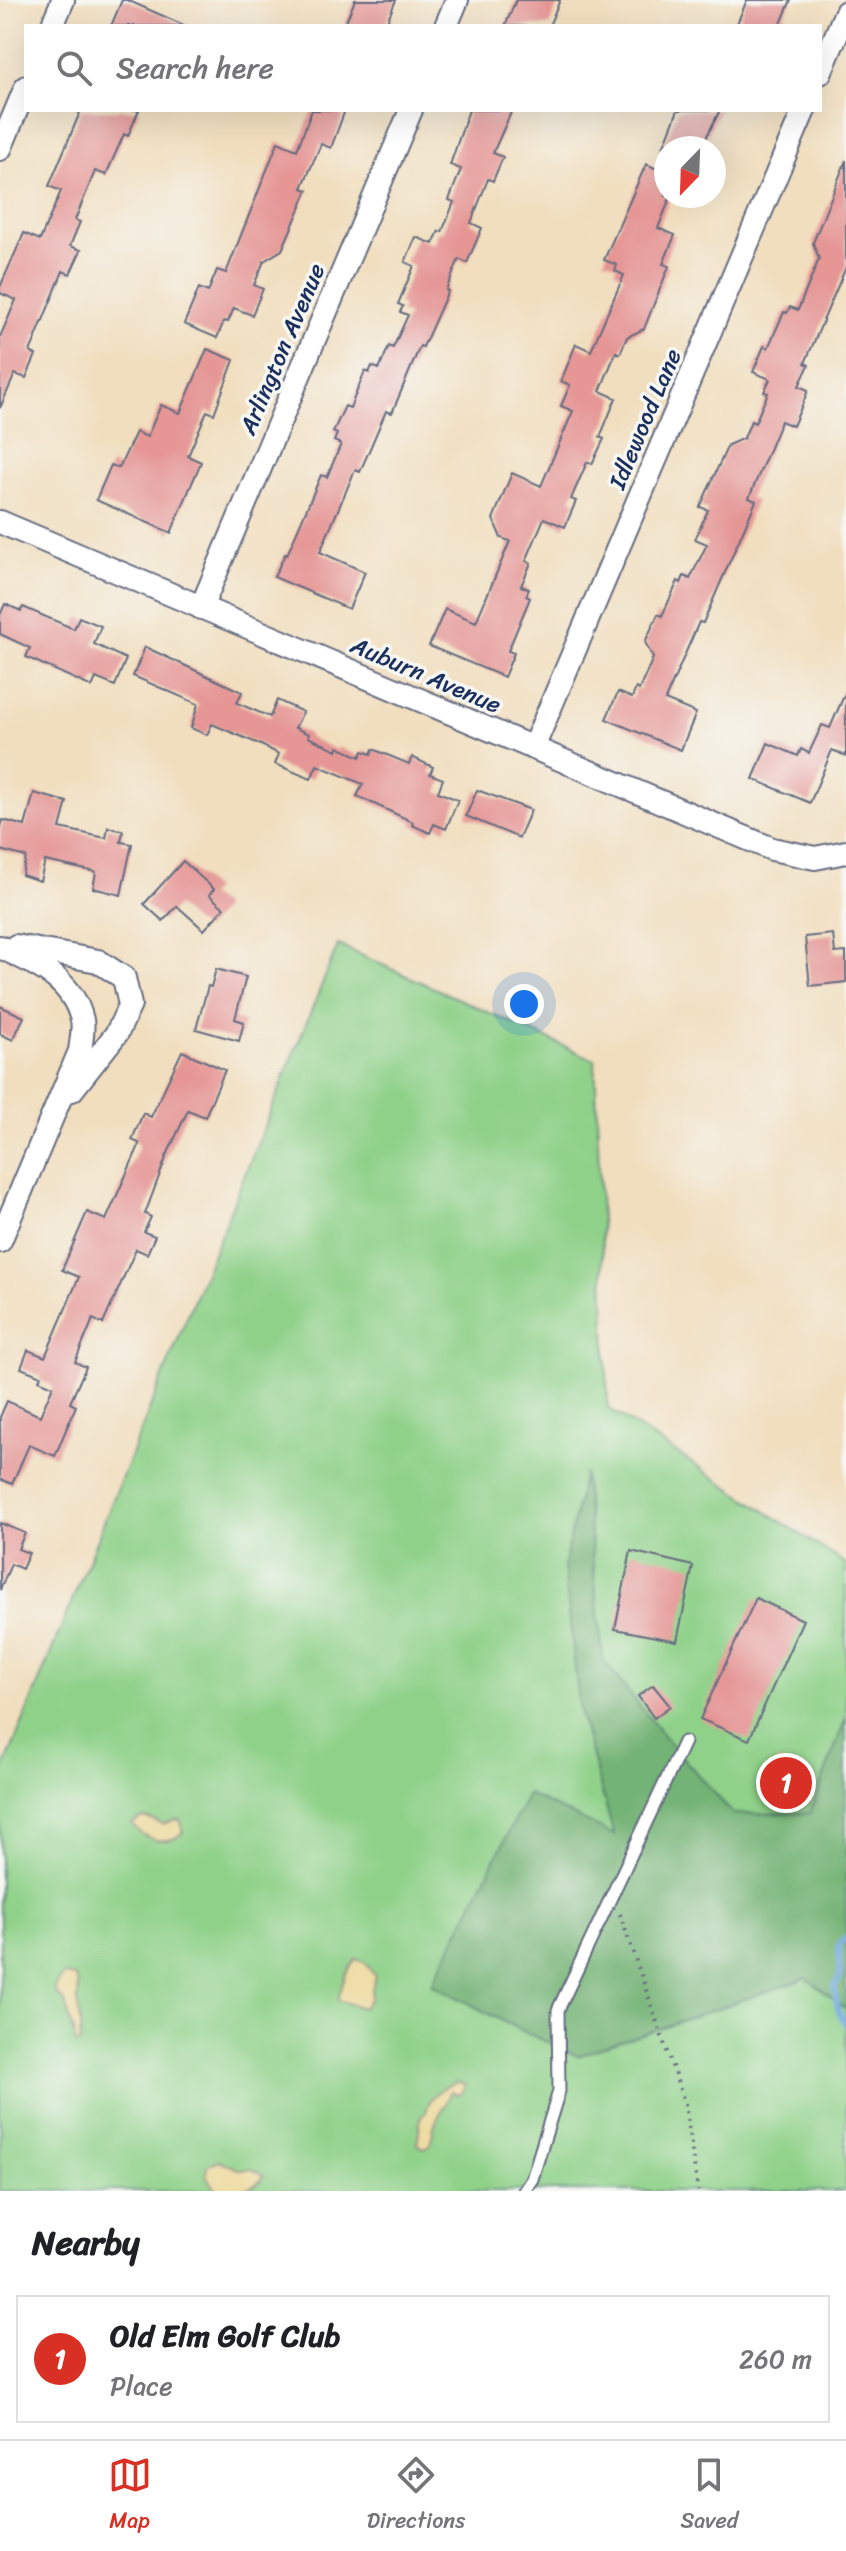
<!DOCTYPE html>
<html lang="en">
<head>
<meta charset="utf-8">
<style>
  body { margin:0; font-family:Sriracha,sans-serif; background:#f6f6f6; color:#202124 }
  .compass { position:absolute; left:654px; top:136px; width:72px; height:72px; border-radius:50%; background:#fff; box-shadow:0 8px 32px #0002; rotate:203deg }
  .you { position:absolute; left:524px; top:1004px; width:28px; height:28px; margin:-20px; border:6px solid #fff; border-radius:50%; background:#1a73e8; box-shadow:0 0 0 12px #1a73e833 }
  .badge { display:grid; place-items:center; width:52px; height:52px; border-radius:50%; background:#d93025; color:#fff; font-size:26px; font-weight:700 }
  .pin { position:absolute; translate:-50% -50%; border:4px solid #fff; box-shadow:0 2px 8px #0006 }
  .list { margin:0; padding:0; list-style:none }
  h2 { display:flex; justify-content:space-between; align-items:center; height:104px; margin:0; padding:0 32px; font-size:34px }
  h2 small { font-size:26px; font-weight:400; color:#757577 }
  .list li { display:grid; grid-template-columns:52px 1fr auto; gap:24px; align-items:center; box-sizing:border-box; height:128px; margin:0 16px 16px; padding:0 16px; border:2px solid #e0e0e0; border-radius:0px }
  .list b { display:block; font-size:30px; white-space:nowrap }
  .list p { margin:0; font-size:26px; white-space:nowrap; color:#757577 }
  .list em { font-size:26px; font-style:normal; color:#757577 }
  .icon { flex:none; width:44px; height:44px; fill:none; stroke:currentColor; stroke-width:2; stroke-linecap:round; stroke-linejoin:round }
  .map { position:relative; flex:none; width:846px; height:2191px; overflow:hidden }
  .search { position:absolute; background:#fff; box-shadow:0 8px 32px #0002; left:24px; right:24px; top:24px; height:88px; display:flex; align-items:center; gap:20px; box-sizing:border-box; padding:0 28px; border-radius:0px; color:#757577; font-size:30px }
  .sheet { height:248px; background:#fff }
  nav { display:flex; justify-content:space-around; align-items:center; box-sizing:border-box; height:112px; border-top:2px solid #e0e0e0; background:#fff; font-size:22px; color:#757577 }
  nav a { display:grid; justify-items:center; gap:4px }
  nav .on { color:#d93025 }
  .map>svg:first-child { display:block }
  .green { fill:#8fd189; stroke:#558074; stroke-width:2 }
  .forest { fill:#73b375; stroke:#47716a; stroke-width:2 }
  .sand { fill:#eeda9e; stroke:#84847e; stroke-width:2 }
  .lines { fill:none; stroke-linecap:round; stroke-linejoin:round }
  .stream { stroke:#6fa8de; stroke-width:6 }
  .building { fill:#e59695 }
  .lane-casing { stroke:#666c80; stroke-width:15 }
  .street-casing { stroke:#666c80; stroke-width:26 }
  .path { stroke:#666c80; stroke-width:4; stroke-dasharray:2 6; stroke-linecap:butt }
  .lane { stroke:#fff; stroke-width:11 }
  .street { stroke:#fff; stroke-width:22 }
  .labels { text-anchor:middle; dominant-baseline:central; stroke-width:7; stroke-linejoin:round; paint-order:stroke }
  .street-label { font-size:24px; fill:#1b2f5e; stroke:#f6f6f2 }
</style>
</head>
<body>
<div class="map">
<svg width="846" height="2191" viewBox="0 0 846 2191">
  <rect width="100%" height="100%" fill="#f6f6f2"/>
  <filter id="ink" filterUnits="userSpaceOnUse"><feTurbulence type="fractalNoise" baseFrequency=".0125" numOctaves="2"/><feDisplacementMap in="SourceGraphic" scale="16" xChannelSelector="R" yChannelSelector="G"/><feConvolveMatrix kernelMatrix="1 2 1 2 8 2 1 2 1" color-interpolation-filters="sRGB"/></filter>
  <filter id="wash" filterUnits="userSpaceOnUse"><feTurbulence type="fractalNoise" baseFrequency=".006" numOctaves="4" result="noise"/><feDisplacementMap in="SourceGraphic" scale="32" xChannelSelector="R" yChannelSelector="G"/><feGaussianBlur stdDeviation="1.8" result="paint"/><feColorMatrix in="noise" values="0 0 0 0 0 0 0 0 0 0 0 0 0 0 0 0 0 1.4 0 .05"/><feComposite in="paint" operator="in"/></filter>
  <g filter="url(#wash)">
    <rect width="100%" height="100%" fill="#f1debe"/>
    <path class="green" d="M338,945L595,1060L608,1408L846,1564V2191H0V1778Z"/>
    <path class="forest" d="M584,1473L603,1660L667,1740L733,1814L810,1813L846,1718V2009L806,1978L578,2056L516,2028L432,1984L528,1794L614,1835L580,1714L564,1566Z"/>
    <path class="sand" d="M143,1817L163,1824L177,1819L181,1821L183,1832C169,1847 143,1840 132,1824Z
      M356,1959L365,1963L375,1976L370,1999L363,2008L338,2000L345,1976Z
      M64,1975L75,1977C80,1988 78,1991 78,2003C78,2017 82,2028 80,2043L76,2044L65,2002L55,1993L57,1982Z
      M458,2082L465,2085L463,2092L459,2095L451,2091L433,2128L434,2133L430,2145L424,2148L417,2145L421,2116L426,2112C429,2096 442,2086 458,2082Z
      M219,2160L238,2169H251L264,2175C256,2191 236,2191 217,2191L206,2175L207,2166Z"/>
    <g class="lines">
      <path class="stream" d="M846,1938L839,1945L840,1978L834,1988L839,2013L846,2025"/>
    </g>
    <g id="blocks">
      <path class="building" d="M122,0H127L186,26H111Z
        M355,0H396L385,26H344Z
        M516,0H560L549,26H505Z
        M747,0H791L780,26H736Z
        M81,110H139L128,136L124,134L106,175L95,171L75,220L80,222L70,246L81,250L70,274L63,271L30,352L36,355L26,378L15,374L0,408V337L16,300L0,293V287L24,233L40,240L61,191L49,186Z
        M312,110H345L331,148L321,144L302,188L308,190L282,250L264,261L254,285L263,289L252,315L234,308L228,322L224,321L217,338L184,324L199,288L208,292L217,270L226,273L278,142L297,150Z
        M469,110H512L493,153L503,157L493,181L488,179L471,223L482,228L467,263L459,259L446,290L448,291L423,347L420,346L392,413L386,411L360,472L355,470L320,552L365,572L349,609L274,577L285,554L287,555L321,475L327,477L341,444L334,441L337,434L333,432L345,406L350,408L365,371L369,373L372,366L379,369L389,346L393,348L408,315L400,312L403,306L398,304L414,266L405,262L416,237L433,244L439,231L442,232L454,202L449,200L461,169L450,165Z
        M678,110H720L701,148H663Z
        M846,160V267L805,363L809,365L799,386L808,390L803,403L793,426L781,421L749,498L756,501L703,623L699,622L665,700L696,713L681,750L606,719L618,692L632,698L636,688L639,690L653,658L645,642L658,614L662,616L678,581L681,583L684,576L690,579L707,544L695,539L708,510L700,507L728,445L744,438L751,421L755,423L768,393L764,392L770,379L753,372L764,346L768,348L784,312L787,313L790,307L798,310L819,259L813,243Z
        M646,164L666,173V196H671L658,228L675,235L663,264L669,266L644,329L627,337L620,354L616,352L600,391L616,398L600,437L604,439L592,464L587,462L571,499L576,501L565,527L544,518L526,561L531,563L521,586L529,589L526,596L530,598L508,651L514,653L504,677L429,646L445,609L476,622L510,541L501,538L493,519L512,473L541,486L573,411L561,406L570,385L561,381L576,344L591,351L624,275L615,271L617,265L604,260Z
        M207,349L234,360L214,414L207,411L188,456L201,462L171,533L96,500L111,465L119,468L136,432L147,437L161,405L180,413Z
        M5,604L21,611L23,607L74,629L79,617L101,626L94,644L126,659L115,686L96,678L92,687L26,657L30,648L0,634V615Z
        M145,647L242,692L237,703L270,717L277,700L303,712L295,728L309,734L308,737L337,750L338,747L360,757L363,751L371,754L373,749L409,764L412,757L433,767L430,774L443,779L438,792L458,800L446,829L434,824L430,833L412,825L413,822L357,796L363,784L317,765L311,779L275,764L279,754L259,744L212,724L207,735L191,728L198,704L133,676Z
        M846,691V756L832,750L810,803L753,779L768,743L798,756L801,749L809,753L822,725L830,728Z
        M477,790L531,810L519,838L466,816Z
        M34,793L67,802L60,828L106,838L108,827L123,831L121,842L132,844L121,895L93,888L96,872L45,861L40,881L22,875L26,857L0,850V830L3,820L25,826Z
        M183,861L214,889L209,895L224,908L204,930L177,906L163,921L144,904Z
        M833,934L835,953L846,952V982L810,986L805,937Z
        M216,969L246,977L235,1019L244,1022L239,1041L196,1029L208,986L211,987Z
        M0,1006L24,1017L13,1040L0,1034Z
        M182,1051L225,1070L205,1117L188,1110L167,1155L145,1214L151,1217L144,1232L155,1236L147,1254L136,1249L103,1324L93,1319L75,1362L86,1367L70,1403L76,1406L55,1456L29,1445L12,1484L0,1479V1417L7,1401L40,1416L53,1386L39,1380L41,1376L21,1368L28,1350L45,1357L79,1277L62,1270L87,1212L106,1220L138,1148L139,1143L132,1140L143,1113L151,1117Z
        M0,1523L25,1533L18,1549L29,1553L22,1569L11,1564L0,1590Z
        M631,1551L693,1566L677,1641L615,1629Z
        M756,1598L803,1620L749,1740L700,1719Z
        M653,1685L670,1706L654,1718L638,1696Z
        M778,1760L806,1771L793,1805L765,1795Z"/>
    </g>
  </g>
  <g filter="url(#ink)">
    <use href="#blocks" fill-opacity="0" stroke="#666c80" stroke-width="2"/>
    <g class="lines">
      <defs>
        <path id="lane" d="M524,2191L532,2179L559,2091L558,2010L684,1742"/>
        <path id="street" d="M52,26L63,0
          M446,26L457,0
          M820,73L846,12
          M0,149L26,87
          M0,522L772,849L815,858L846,852
          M201,608L411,110
          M533,748L804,110
          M16,946L98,961L124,978L130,1005L117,1033L72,1090
          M0,947C36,964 72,978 82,1020C84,1029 81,1042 80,1051L0,1241"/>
      </defs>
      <use href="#lane" class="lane-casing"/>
      <use href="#street" class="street-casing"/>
      <path class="path" d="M620,1914L685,2104L698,2191"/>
      <use href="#lane" class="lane"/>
      <use href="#street" class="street"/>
    </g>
  </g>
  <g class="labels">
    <g class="street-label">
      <text transform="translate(282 349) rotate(-67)">Arlington Avenue</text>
      <text transform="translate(645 419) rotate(-67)">Idlewood Lane</text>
      <text transform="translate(426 675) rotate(23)">Auburn Avenue</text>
    </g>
  </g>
</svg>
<svg class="compass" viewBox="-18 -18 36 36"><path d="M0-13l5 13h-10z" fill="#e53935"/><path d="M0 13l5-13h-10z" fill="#757577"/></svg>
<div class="you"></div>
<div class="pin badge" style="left:786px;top:1783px">1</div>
<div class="search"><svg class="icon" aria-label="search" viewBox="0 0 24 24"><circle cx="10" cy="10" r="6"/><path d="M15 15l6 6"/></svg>Search here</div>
</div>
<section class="sheet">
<h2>Nearby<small></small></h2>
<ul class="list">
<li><span class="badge">1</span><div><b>Old Elm Golf Club</b><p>Place</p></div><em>260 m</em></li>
</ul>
</section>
<nav>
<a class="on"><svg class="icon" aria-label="map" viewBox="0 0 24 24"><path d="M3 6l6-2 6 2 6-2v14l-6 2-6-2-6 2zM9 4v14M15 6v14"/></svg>Map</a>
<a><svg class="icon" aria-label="directions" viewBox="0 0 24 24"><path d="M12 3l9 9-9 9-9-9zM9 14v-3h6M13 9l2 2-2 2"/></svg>Directions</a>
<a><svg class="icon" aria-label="saved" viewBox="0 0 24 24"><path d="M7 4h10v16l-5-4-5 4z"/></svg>Saved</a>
</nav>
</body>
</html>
